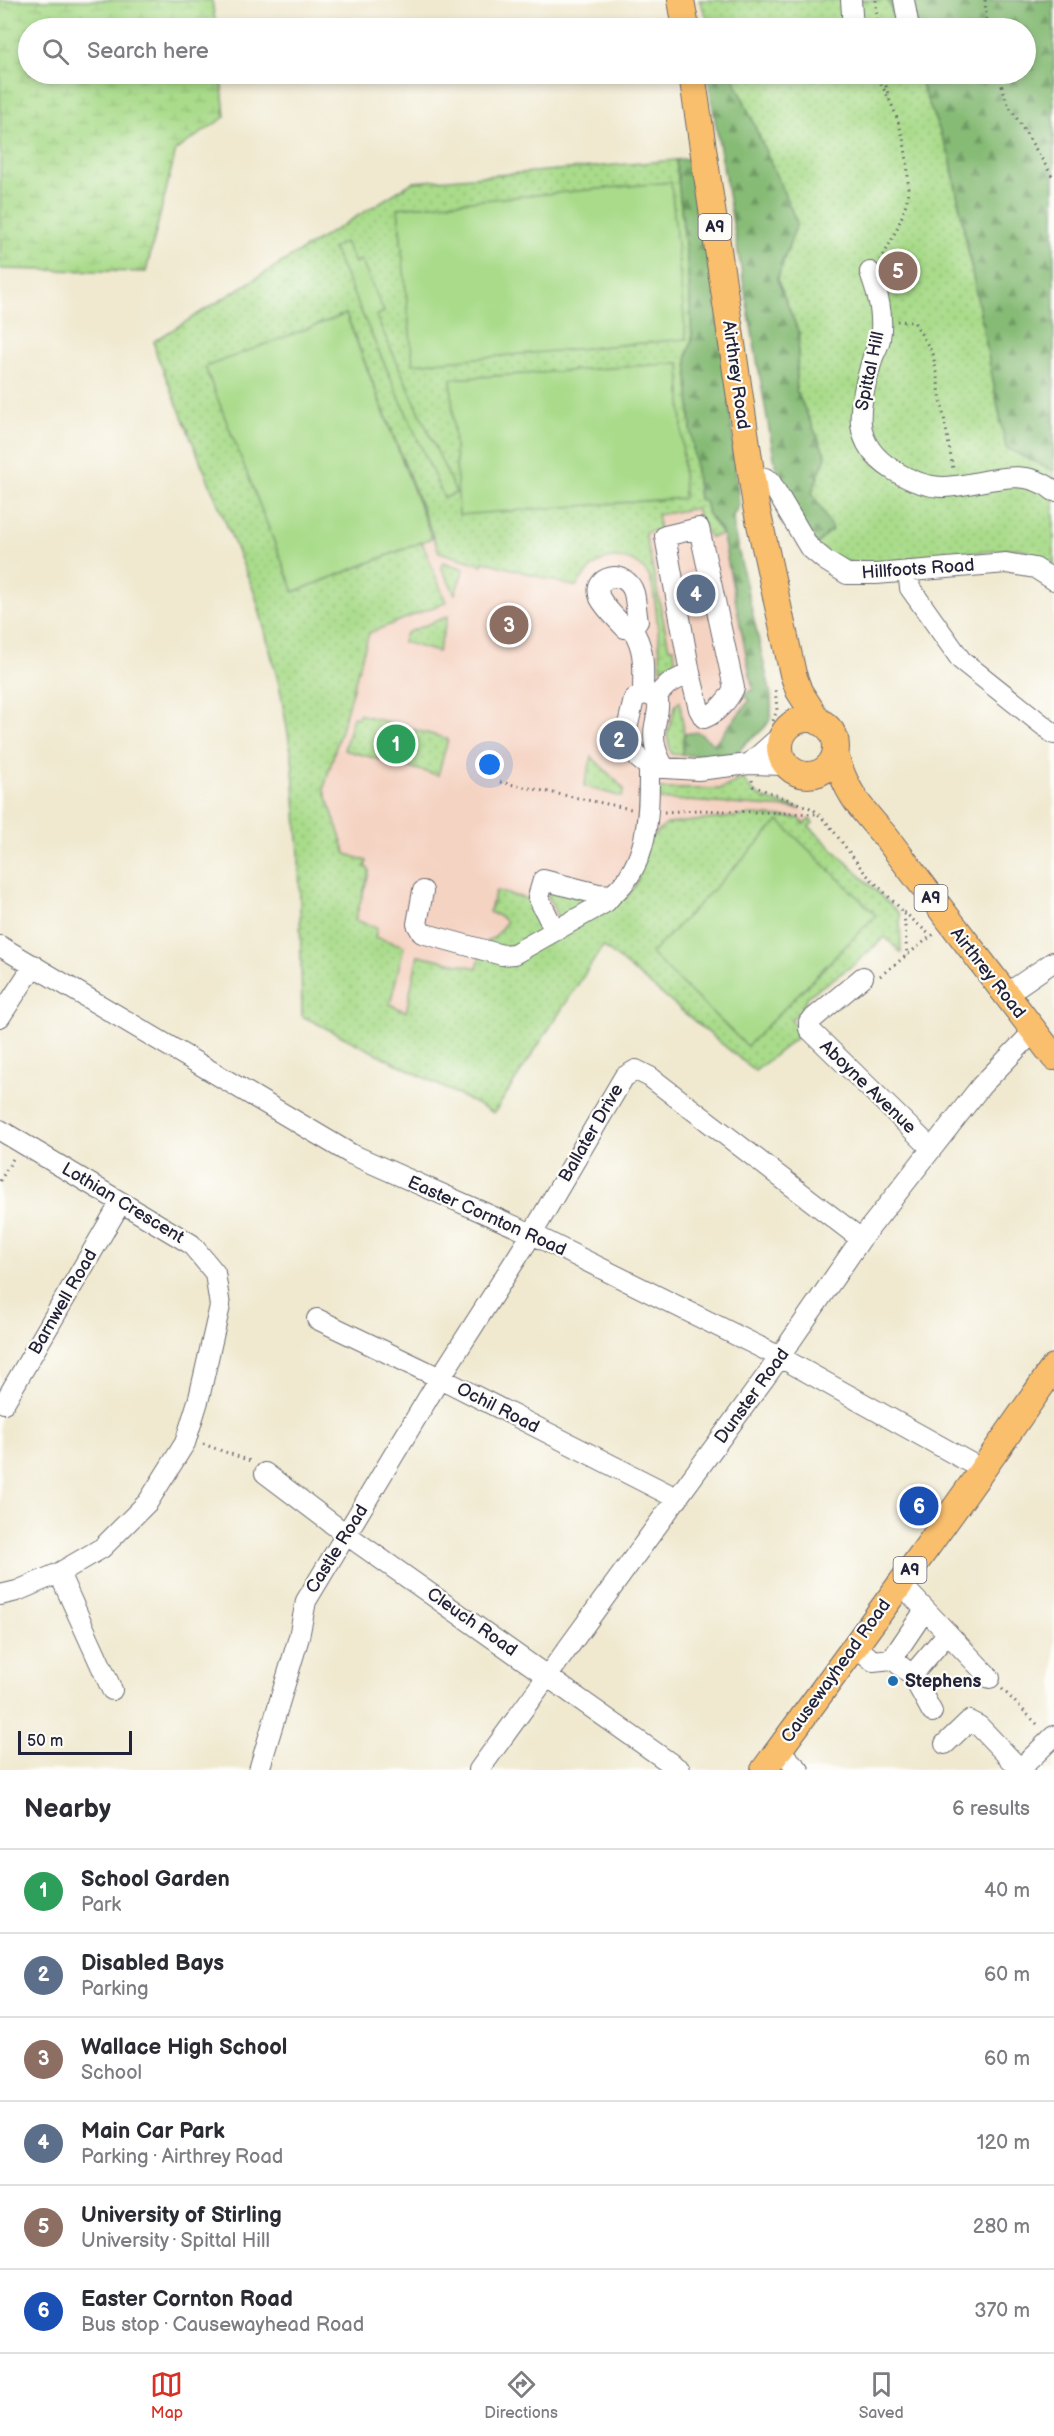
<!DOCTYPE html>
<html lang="en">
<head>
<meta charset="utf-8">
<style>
  body { margin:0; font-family:"Balsamiq Sans",sans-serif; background:#f2f2f3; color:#2b2b33 }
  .scale { position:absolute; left:18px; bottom:15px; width:114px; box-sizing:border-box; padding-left:6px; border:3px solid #22223b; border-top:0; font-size:16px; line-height:21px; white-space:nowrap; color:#22223b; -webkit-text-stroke:4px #fdfcf7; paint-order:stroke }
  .you { position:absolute; left:490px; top:765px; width:21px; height:21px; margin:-15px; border:4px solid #fff; border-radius:50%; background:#1a73e8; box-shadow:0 0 0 9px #1a73e833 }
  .badge { display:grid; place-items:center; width:39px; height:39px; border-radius:50%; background:#d93025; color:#fff; font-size:20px; font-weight:700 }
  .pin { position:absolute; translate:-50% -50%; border:3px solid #fff; box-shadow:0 2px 6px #0006 }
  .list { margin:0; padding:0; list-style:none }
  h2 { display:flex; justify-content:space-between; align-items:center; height:78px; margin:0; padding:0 24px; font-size:26px }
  h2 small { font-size:20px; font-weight:400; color:#7c7c81 }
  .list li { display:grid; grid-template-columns:39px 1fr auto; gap:18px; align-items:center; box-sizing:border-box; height:84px; padding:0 24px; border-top:2px solid #e1e1e2 }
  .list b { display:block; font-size:22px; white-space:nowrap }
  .list p { margin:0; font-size:20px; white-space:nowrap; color:#7c7c81 }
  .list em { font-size:20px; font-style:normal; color:#7c7c81 }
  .icon { flex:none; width:33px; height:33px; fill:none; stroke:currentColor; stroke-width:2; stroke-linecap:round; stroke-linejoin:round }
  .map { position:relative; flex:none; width:1054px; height:1770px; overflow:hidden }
  .search { position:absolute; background:#fff; box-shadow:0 3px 9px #0003; left:18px; right:18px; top:18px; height:66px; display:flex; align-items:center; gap:15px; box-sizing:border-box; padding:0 21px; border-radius:33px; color:#7c7c81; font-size:22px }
  .sheet { height:582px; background:#fff }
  nav { display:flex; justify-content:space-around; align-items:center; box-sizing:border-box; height:84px; border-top:2px solid #e1e1e2; background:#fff; font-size:16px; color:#7c7c81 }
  nav a { display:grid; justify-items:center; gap:3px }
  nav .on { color:#d93025 }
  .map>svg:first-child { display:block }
  .built { fill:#f5d3c2 }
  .grass { fill:url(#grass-dots); stroke:#667e62; stroke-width:1.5 }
  .forest { fill:url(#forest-firs); stroke:#546e58; stroke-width:1.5 }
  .wetland { fill:url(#wetland-marsh); stroke:#667e62; stroke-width:1.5 }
  .pitch { fill:#a9db8a; stroke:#667e62; stroke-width:1.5 }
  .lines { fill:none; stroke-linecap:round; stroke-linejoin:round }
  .minor-casing { stroke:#6a686f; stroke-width:22 }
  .major-casing { stroke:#6a686f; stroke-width:28 }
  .path { stroke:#6a686f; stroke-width:3; stroke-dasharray:1.5 4.5; stroke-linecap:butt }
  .minor { stroke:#fff; stroke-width:20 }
  .major { stroke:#f9bf6d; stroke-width:26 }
  .poi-dot { fill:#1f6fb2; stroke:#fdfcf7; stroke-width:2 }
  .labels { text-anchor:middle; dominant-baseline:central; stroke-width:4.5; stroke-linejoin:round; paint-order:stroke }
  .shield { fill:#fdfcf7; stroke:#646373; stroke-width:1.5 }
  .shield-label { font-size:16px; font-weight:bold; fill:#22223b }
  .street-label { font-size:18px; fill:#22223b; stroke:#fdfcf7 }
  .poi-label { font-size:18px; font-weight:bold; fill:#22223b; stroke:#fdfcf7; text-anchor:start }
</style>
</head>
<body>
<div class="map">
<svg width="1054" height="1770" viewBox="0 0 1054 1770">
  <defs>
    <pattern id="grass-dots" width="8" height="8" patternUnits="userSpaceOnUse" patternTransform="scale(1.5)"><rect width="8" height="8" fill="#a9db8a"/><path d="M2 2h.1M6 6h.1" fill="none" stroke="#91bc78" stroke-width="1.8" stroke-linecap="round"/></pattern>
    <pattern id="forest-firs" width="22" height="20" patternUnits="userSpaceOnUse" patternTransform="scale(1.5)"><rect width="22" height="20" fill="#86bb76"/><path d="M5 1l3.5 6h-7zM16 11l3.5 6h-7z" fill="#6d9862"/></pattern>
    <pattern id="wetland-marsh" width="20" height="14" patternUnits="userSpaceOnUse" patternTransform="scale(1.5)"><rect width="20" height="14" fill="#a9db8a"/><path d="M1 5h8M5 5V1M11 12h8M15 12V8" fill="none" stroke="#91bc78"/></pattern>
  </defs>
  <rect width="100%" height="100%" fill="#fdfcf7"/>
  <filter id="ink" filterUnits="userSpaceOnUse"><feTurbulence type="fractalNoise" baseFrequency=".0167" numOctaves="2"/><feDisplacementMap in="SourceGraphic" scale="12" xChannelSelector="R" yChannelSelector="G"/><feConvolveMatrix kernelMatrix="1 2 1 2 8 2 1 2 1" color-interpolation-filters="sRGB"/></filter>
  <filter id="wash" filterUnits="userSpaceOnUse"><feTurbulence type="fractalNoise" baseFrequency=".008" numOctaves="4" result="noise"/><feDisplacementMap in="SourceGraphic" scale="24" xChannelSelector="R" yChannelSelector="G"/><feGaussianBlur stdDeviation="1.35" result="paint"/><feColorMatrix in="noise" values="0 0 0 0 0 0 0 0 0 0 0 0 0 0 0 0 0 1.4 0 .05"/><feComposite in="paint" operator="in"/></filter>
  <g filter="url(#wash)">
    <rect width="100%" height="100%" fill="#f0e9d0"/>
    <path class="built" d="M413,182L722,520L742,565L771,695L770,719L765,728L743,745L739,751L738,756L744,780L752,792L766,800L802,809L813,823L809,826L900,914L901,953L885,937L856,963L808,996L802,1009L791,1020L801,1034L755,1071L603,946L494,1113L302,1016L299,854L292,757L280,688L255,594L154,341Z"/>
    <path class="grass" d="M699,0H888L899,28H712Z
      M732,74H917L950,157L1006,448L1054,471V566L1020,548L856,565L827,555L814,547L832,529L812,492L826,456L796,390L799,333L777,279L797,223Z
      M676,160L689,281L692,340L687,356L691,429L699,499L705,501L708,514L722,535L710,537L700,521L696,508L657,515L660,530L645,532L669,648H674L675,661L661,669C659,650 657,586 647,573C639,563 627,557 615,558C596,559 586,572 576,587L483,561L482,565L439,552L346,314L294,592L422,542L446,602L369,633L324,788L346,854L367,861L365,867L369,869V873L355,920L377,928L375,937L404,946L390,1004L406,1012L418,955L477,968L480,957L580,922L627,897L636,885L648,840L667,824L751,815L799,818L804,824L810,819L813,823L809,826L900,914L901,953L885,937L856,963L808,996L802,1009L791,1020L801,1034L755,1071L603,946L494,1113L302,1016L299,854L292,757L280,688L255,594L156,353L154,341L413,182Z
      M443,562L464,569L455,594L441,567Z
      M448,616L438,652L403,642L406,633Z
      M680,701L684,734L682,755L671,754L667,735L676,704Z
      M359,714L448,739L438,775L344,750L353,717L358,718Z
      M592,757L624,789L622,797L584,786Z
      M743,778C754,802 779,802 802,809L659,799V789H721Z
      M551,889L598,901L558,918L547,894Z
      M496,891L528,899L534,903L543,925L539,933L512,948L486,944L487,941L495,937L506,922L501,917L489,912Z"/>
    <path class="forest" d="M888,0H1054V471L1006,448L950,157L917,74H1026V28H899Z
      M707,74H732L797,223L777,279L799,333L796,390L826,456L812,492L832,529L814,547L776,469Z
      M696,158L727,377L739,505L733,516L734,531L771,695C771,702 772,712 770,719C765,734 744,738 738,754L709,756L682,755L684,734L698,732L714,744L750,700L742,693L753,690L722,532L708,514L705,501L699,499L691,429L687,356L692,340L689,281L676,160Z"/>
    <path class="wetland" d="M0,0H212L216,28H28V74H221L225,117L176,150L146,272L0,269Z"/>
    <path class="pitch" d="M671,182L686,339L413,364L398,208Z
      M345,242L355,263L361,260L384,312L376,316L456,493L444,498L333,248Z
      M346,314L432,538L294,592L205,367Z
      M680,363L684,498L459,515L451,379Z
      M779,821L876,915L747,1046L651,954Z"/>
  </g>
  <g filter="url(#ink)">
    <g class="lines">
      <defs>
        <path id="minor" d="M851,0L853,28
          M904,0L909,28
          M870,272C878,294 884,315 880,339C879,346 874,353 872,360C860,405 847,441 893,470C909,480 925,487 944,487C982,486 1021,463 1054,491
          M752,480L765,478L770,481L809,547L826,561L847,574H876L1006,563L1035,568L1054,580
          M699,528L734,688C729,699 716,714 704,718L699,709L690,673L665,536Z
          M908,571L910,588L961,660L1054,734
          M632,629L638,621C636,612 636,601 634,593C626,567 591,576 600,598C605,608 617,619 625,628L632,629C646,649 643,670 643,694
          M654,698L668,684L690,673
          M749,764L783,734
          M664,767C656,753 652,741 655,725C657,716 659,709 658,700C648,694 644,692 634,699L627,729L630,744L639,759L649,767L698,770L749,764L787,765
          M423,891L417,924L422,933L502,955L514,954L606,902L612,895
          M555,931L538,897L543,880L598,894L612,895C650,864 649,811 649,767
          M0,946L351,1154L532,1234L780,1357L983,1470
          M863,977L809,1022V1029L931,1148
          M1005,995L1053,962L1054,963
          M0,1017L34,965
          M0,1130L191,1244L215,1273L220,1306L199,1398L185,1443L148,1502L102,1548L59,1573L17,1591L0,1595
          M317,1319L440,1378L678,1499
          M4,1403L121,1202
          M265,1473L347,1535L680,1770
          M59,1573L112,1690
          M900,1583L990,1678
          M856,1646L873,1661L892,1659L925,1610
          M892,1659L912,1675L932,1712
          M912,1675L948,1633
          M945,1744L969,1721L979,1726L1020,1769
          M779,1750L799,1770
          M259,1770L299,1637L306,1601L440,1378L532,1234L624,1077L636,1070L650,1077L861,1239
          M479,1770L772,1368L861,1239L981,1086L1034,1031
          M1019,1770L1054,1736"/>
        <path id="major" d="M681,0L686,28
          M692,74L756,506L793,674L799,691L819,722
          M780 747a28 28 0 1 1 56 0a28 28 0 1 1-56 0Z
          M835,755C848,795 858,805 885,836L1054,1057
          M764,1770C862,1637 960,1504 1054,1367"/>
      </defs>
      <use href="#minor" class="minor-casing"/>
      <use href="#major" class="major-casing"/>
      <path class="path" d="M876,0L877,28
        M985,0L987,28
        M874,74C899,108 912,157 907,199C904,216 890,244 881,260
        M883,74L889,98
        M998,74L1008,104L1054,179
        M897,321L914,322L933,354L953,469
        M773,721L777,710L775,687
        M752,780L753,786L813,809L829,825L864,872L904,912L907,956
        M500,782L631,809
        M664,812L697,810L816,814
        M904,912L931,936
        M880,976L934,934
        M0,1181L14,1157
        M203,1444L253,1462
        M1002,1689L1040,1727"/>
      <use href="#minor" class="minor"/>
      <use href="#major" class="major"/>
    </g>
  </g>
  <circle class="poi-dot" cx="893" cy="1681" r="6"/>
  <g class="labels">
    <g class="shield">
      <rect x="698.5" y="214" width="33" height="26" rx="4.5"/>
      <rect x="914.5" y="885" width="33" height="26" rx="4.5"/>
      <rect x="893.5" y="1557" width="33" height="26" rx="4.5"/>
    </g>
    <g class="shield-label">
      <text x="715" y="227">A9</text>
      <text x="931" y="898">A9</text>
      <text x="910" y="1570">A9</text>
    </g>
    <g class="street-label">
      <text transform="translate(870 371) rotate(-78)">Spittal Hill</text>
      <text transform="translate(736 375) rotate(82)">Airthrey Road</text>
      <text transform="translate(918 569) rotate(-4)">Hillfoots Road</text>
      <text transform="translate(988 973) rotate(52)">Airthrey Road</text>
      <text transform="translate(868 1087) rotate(44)">Aboyne Avenue</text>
      <text transform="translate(591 1133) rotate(-60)">Ballater Drive</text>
      <text transform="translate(123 1203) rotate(31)">Lothian Crescent</text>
      <text transform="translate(487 1216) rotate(24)">Easter Cornton Road</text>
      <text transform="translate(63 1302) rotate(-60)">Barnwell Road</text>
      <text transform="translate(752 1396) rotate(-54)">Dunster Road</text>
      <text transform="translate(498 1408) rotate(27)">Ochil Road</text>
      <text transform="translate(337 1549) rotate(-58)">Castle Road</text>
      <text transform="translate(472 1622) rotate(35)">Cleuch Road</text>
      <text transform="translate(836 1671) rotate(-54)">Causewayhead Road</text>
    </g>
    <g class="poi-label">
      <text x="905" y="1681">Stephens</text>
    </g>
  </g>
</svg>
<div class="scale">50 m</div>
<div class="you"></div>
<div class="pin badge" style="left:396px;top:744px;background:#2e9e5b">1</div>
<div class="pin badge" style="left:619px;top:740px;background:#5c6f8a">2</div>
<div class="pin badge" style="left:509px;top:625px;background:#8d6e63">3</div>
<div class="pin badge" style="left:696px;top:594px;background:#5c6f8a">4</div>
<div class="pin badge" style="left:898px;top:271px;background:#8d6e63">5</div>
<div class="pin badge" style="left:919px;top:1506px;background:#1a4fb4">6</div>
<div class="search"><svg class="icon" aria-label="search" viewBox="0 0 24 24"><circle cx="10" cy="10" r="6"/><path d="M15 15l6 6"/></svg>Search here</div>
</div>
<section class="sheet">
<h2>Nearby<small>6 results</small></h2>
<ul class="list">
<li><span class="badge" style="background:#2e9e5b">1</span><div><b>School Garden</b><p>Park</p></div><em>40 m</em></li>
<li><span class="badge" style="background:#5c6f8a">2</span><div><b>Disabled Bays</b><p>Parking</p></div><em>60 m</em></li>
<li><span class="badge" style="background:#8d6e63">3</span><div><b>Wallace High School</b><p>School</p></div><em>60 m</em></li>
<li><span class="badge" style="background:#5c6f8a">4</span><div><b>Main Car Park</b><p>Parking · Airthrey Road</p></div><em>120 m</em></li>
<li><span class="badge" style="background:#8d6e63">5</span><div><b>University of Stirling</b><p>University · Spittal Hill</p></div><em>280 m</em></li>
<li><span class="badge" style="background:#1a4fb4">6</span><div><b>Easter Cornton Road</b><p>Bus stop · Causewayhead Road</p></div><em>370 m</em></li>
</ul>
</section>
<nav>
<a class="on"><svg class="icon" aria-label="map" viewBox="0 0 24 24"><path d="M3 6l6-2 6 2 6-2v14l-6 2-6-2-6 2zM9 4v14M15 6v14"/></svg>Map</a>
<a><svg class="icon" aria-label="directions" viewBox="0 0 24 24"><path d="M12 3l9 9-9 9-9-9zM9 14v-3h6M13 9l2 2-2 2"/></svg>Directions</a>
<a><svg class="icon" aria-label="saved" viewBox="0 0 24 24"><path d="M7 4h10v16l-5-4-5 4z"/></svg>Saved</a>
</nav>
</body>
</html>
